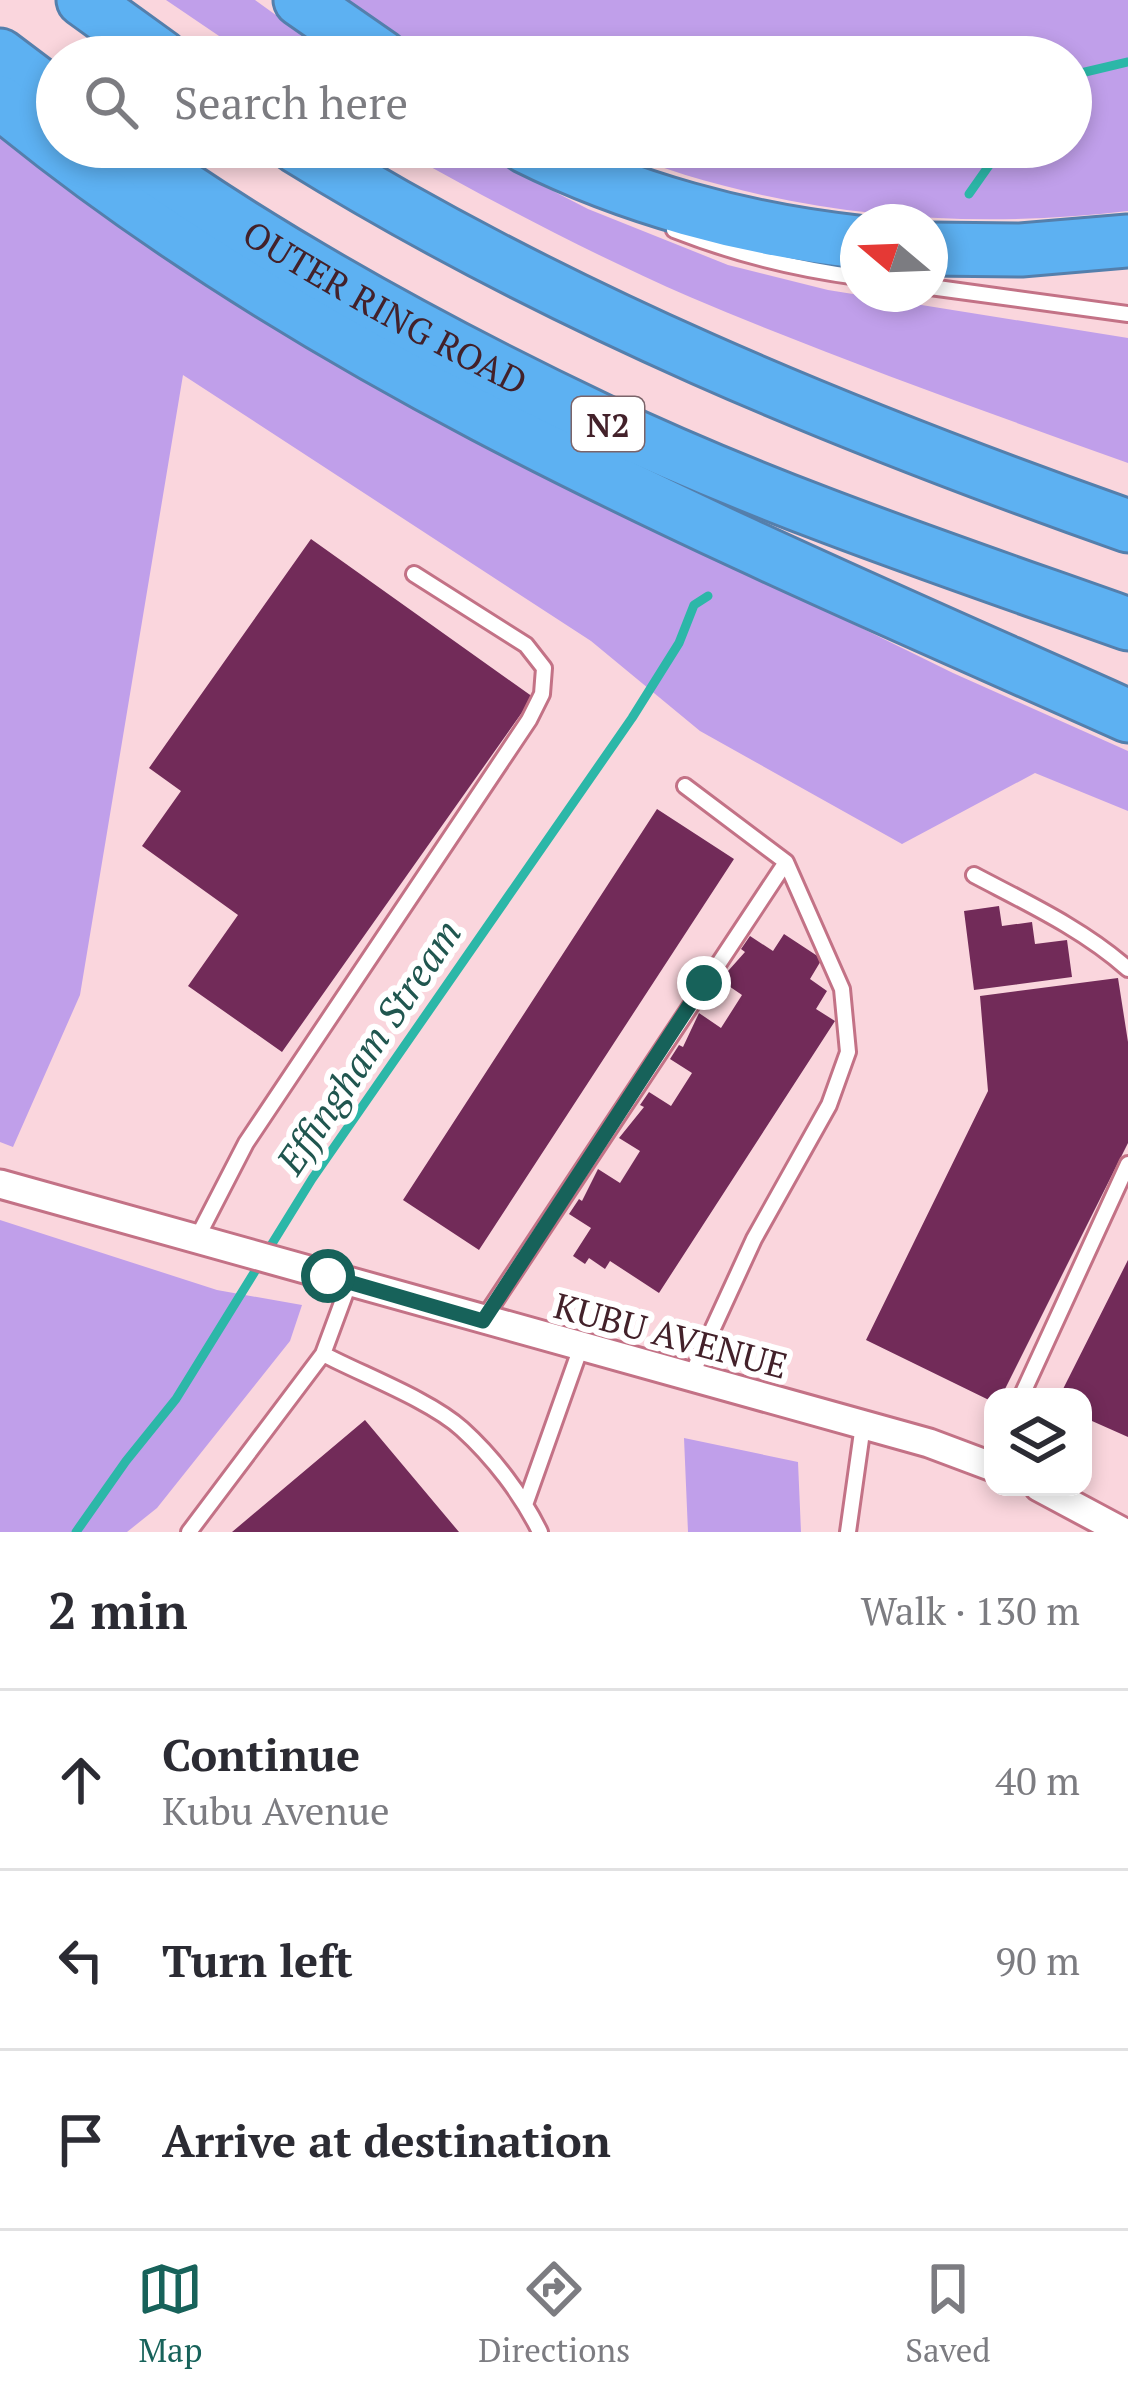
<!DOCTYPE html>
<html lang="en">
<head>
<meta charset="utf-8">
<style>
  body { margin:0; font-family:"PT Serif",serif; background:#f2f2f3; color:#2b2b33 }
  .controls { position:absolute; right:36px; bottom:36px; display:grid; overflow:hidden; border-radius:24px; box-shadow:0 6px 18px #0003 }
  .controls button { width:108px; height:108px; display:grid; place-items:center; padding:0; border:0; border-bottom:3px solid #e1e1e2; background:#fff; color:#2b2b33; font:60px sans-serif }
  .compass { position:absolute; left:840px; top:204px; width:108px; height:108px; border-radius:50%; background:#fff; box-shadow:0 6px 18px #0003; rotate:289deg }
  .stop { position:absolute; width:36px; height:36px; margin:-27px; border:9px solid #17625a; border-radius:50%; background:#fff }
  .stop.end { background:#17625a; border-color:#fff; box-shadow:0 3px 12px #0008 }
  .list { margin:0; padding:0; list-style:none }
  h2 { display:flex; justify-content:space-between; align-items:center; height:156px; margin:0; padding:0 48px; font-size:51px }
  h2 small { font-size:39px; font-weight:400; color:#7c7c81 }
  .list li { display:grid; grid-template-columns:78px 1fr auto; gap:36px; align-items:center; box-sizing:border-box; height:180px; padding:0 48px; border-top:3px solid #e1e1e2 }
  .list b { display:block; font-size:45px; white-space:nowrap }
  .list p { margin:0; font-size:39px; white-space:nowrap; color:#7c7c81 }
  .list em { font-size:39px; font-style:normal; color:#7c7c81 }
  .icon { flex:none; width:66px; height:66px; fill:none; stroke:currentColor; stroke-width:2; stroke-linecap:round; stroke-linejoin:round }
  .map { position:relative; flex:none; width:1128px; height:1532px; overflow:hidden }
  .search { position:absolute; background:#fff; box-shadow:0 6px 18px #0003; left:36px; right:36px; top:36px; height:132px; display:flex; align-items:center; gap:30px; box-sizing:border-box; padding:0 42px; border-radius:66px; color:#7c7c81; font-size:45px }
  .sheet { height:696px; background:#fff }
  nav { display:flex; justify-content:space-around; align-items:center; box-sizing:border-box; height:168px; border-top:3px solid #e1e1e2; background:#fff; font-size:33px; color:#7c7c81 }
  nav a { display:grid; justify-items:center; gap:6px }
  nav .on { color:#17625a }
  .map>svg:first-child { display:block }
  .green { fill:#c09fea }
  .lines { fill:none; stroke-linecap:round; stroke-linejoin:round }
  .stream { stroke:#2cb7a8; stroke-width:9 }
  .building { fill:#722b59 }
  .service-casing { stroke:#c37286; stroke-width:20 }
  .minor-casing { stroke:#c37286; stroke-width:33 }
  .motorway-casing { stroke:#547fac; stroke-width:57 }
  .service { stroke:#fff; stroke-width:14 }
  .minor { stroke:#fff; stroke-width:27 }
  .motorway { stroke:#5db1f2; stroke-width:51 }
  .route { stroke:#17625a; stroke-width:15 }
  .labels { text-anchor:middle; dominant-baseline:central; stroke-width:12; stroke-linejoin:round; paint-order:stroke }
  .shield { fill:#fff; stroke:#7b646a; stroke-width:3 }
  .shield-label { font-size:33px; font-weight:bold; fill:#43212a }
  .street-label { font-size:36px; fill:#43212a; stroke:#fff }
  .water-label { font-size:39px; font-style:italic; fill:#20564f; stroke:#fff }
</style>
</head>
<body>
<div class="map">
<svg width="1128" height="1532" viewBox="0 0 1128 1532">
  <rect width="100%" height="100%" fill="#fad6dd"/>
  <path class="green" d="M166,0H255L334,57H250Z
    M346,0H1128V211C952,232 772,214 607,147H1071V57H431Z
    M0,129L692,545L953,673L1128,751V811L1035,773L902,844L700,731L591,641L183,375L80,995L13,1147L0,1142Z
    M395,147H468L588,209L728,265L828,290L1128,338V463C981,410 834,358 690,297C589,253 491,201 395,147Z
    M0,1220L217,1290L302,1305L290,1341L157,1508L127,1532H0Z
    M684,1438L798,1462L801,1532H688Z"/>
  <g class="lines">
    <path class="stream" d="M1071,80L1081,73L1128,62
      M969,194L1002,147
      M76,1532L126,1461L176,1399L312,1179L632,718L679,643L694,605L708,596"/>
  </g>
  <path class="building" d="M311,539L533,697L282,1052L188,986L238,915L142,846L181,791L149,768Z
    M657,809L734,859L479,1250L403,1200Z
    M999,906L1002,926L1032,922L1035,944L1067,940L1072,977L974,990L964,911Z
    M784,934L822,959L810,979L827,991L816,1009L835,1021L659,1293L610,1261L605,1269L589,1258L585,1264L573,1256L591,1228L569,1214L579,1199L582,1201L598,1169L620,1183L640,1151L619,1138L644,1107L640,1105L649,1092L671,1106L692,1073L670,1059L679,1045L683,1047L699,1013L721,1028L742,995L720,980L745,952L741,949L750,936L773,951Z
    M1118,978L1128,1042V1143L1001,1397H993V1402L866,1340L988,1091L980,996Z
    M1128,1260V1437L1083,1417V1397H1059Z
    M365,1420L459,1532H232Z"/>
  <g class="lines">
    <defs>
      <path id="service" d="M674,230C733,253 795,269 858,277
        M930,287L1128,314
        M685,786L786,862L842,989L848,1052L829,1105L754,1239L691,1376
        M974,875C1027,903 1083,929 1128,969
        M196,1240L246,1143L529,720L542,694L544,668L526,645L414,574
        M484,1318L786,862
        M323,1354C363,1375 430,1400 462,1429C493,1457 522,1495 540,1532
        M1021,1397L1128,1164
        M526,1502L581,1347
        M189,1532L323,1354L350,1281
        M848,1532L863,1425"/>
      <path id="minor" d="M0,1184L929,1443L993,1467
        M1039,1487L1123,1532"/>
      <g id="motorway">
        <path d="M83,0L162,57"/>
        <path d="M300,0L382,57"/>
        <path d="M0,55L57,98"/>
        <path d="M0,102C329,374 742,543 1128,716"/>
        <path id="s1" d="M125,147C273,253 436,342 600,420C770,501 951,561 1128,624"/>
        <path d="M297,147C557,308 840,424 1128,526"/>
        <path d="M526,147C628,198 745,230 858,242"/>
        <path d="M930,249L1021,250L1128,241"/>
      </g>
    </defs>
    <use href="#service" class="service-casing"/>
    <use href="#minor" class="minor-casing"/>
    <use href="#motorway" class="motorway-casing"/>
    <use href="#service" class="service"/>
    <use href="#minor" class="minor"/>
    <use href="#motorway" class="motorway"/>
  </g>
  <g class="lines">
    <path class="route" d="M328,1276L483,1321L704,983"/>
  </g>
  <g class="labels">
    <rect class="shield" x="572" y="397" width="72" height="54" rx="9"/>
    <g class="shield-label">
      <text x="608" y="424">N2</text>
    </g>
    <g class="street-label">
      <text stroke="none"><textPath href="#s1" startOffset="306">OUTER RING ROAD</textPath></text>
      <text transform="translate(671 1335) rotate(15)">KUBU AVENUE</text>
    </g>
    <g class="water-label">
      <text transform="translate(368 1046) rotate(-56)">Effingham Stream</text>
    </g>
  </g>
</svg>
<div class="controls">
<button><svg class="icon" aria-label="layers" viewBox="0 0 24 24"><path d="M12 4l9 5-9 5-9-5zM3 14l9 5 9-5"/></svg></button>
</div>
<svg class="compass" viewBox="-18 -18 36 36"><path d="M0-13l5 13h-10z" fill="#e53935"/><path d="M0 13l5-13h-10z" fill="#7c7c81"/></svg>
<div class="stop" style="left:328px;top:1276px"></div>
<div class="stop end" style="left:704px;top:983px"></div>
<div class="search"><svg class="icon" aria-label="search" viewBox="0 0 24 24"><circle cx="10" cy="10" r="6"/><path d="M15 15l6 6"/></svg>Search here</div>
</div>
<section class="sheet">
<h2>2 min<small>Walk · 130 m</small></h2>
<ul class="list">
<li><svg class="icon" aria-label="ahead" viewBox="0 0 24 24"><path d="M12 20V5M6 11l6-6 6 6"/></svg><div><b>Continue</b><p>Kubu Avenue</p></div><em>40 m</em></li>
<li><svg class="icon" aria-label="left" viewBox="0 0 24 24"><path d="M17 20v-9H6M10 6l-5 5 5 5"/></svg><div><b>Turn left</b></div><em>90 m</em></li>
<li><svg class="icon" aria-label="arrive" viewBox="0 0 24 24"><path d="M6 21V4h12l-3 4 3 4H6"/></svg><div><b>Arrive at destination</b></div></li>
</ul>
</section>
<nav>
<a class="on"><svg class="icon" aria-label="map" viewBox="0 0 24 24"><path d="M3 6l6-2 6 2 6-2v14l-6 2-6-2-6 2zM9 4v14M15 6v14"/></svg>Map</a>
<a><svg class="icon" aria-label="directions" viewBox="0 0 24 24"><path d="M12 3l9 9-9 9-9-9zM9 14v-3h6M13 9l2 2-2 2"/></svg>Directions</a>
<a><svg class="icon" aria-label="saved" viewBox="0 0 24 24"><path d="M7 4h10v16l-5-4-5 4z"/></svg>Saved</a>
</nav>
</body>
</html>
